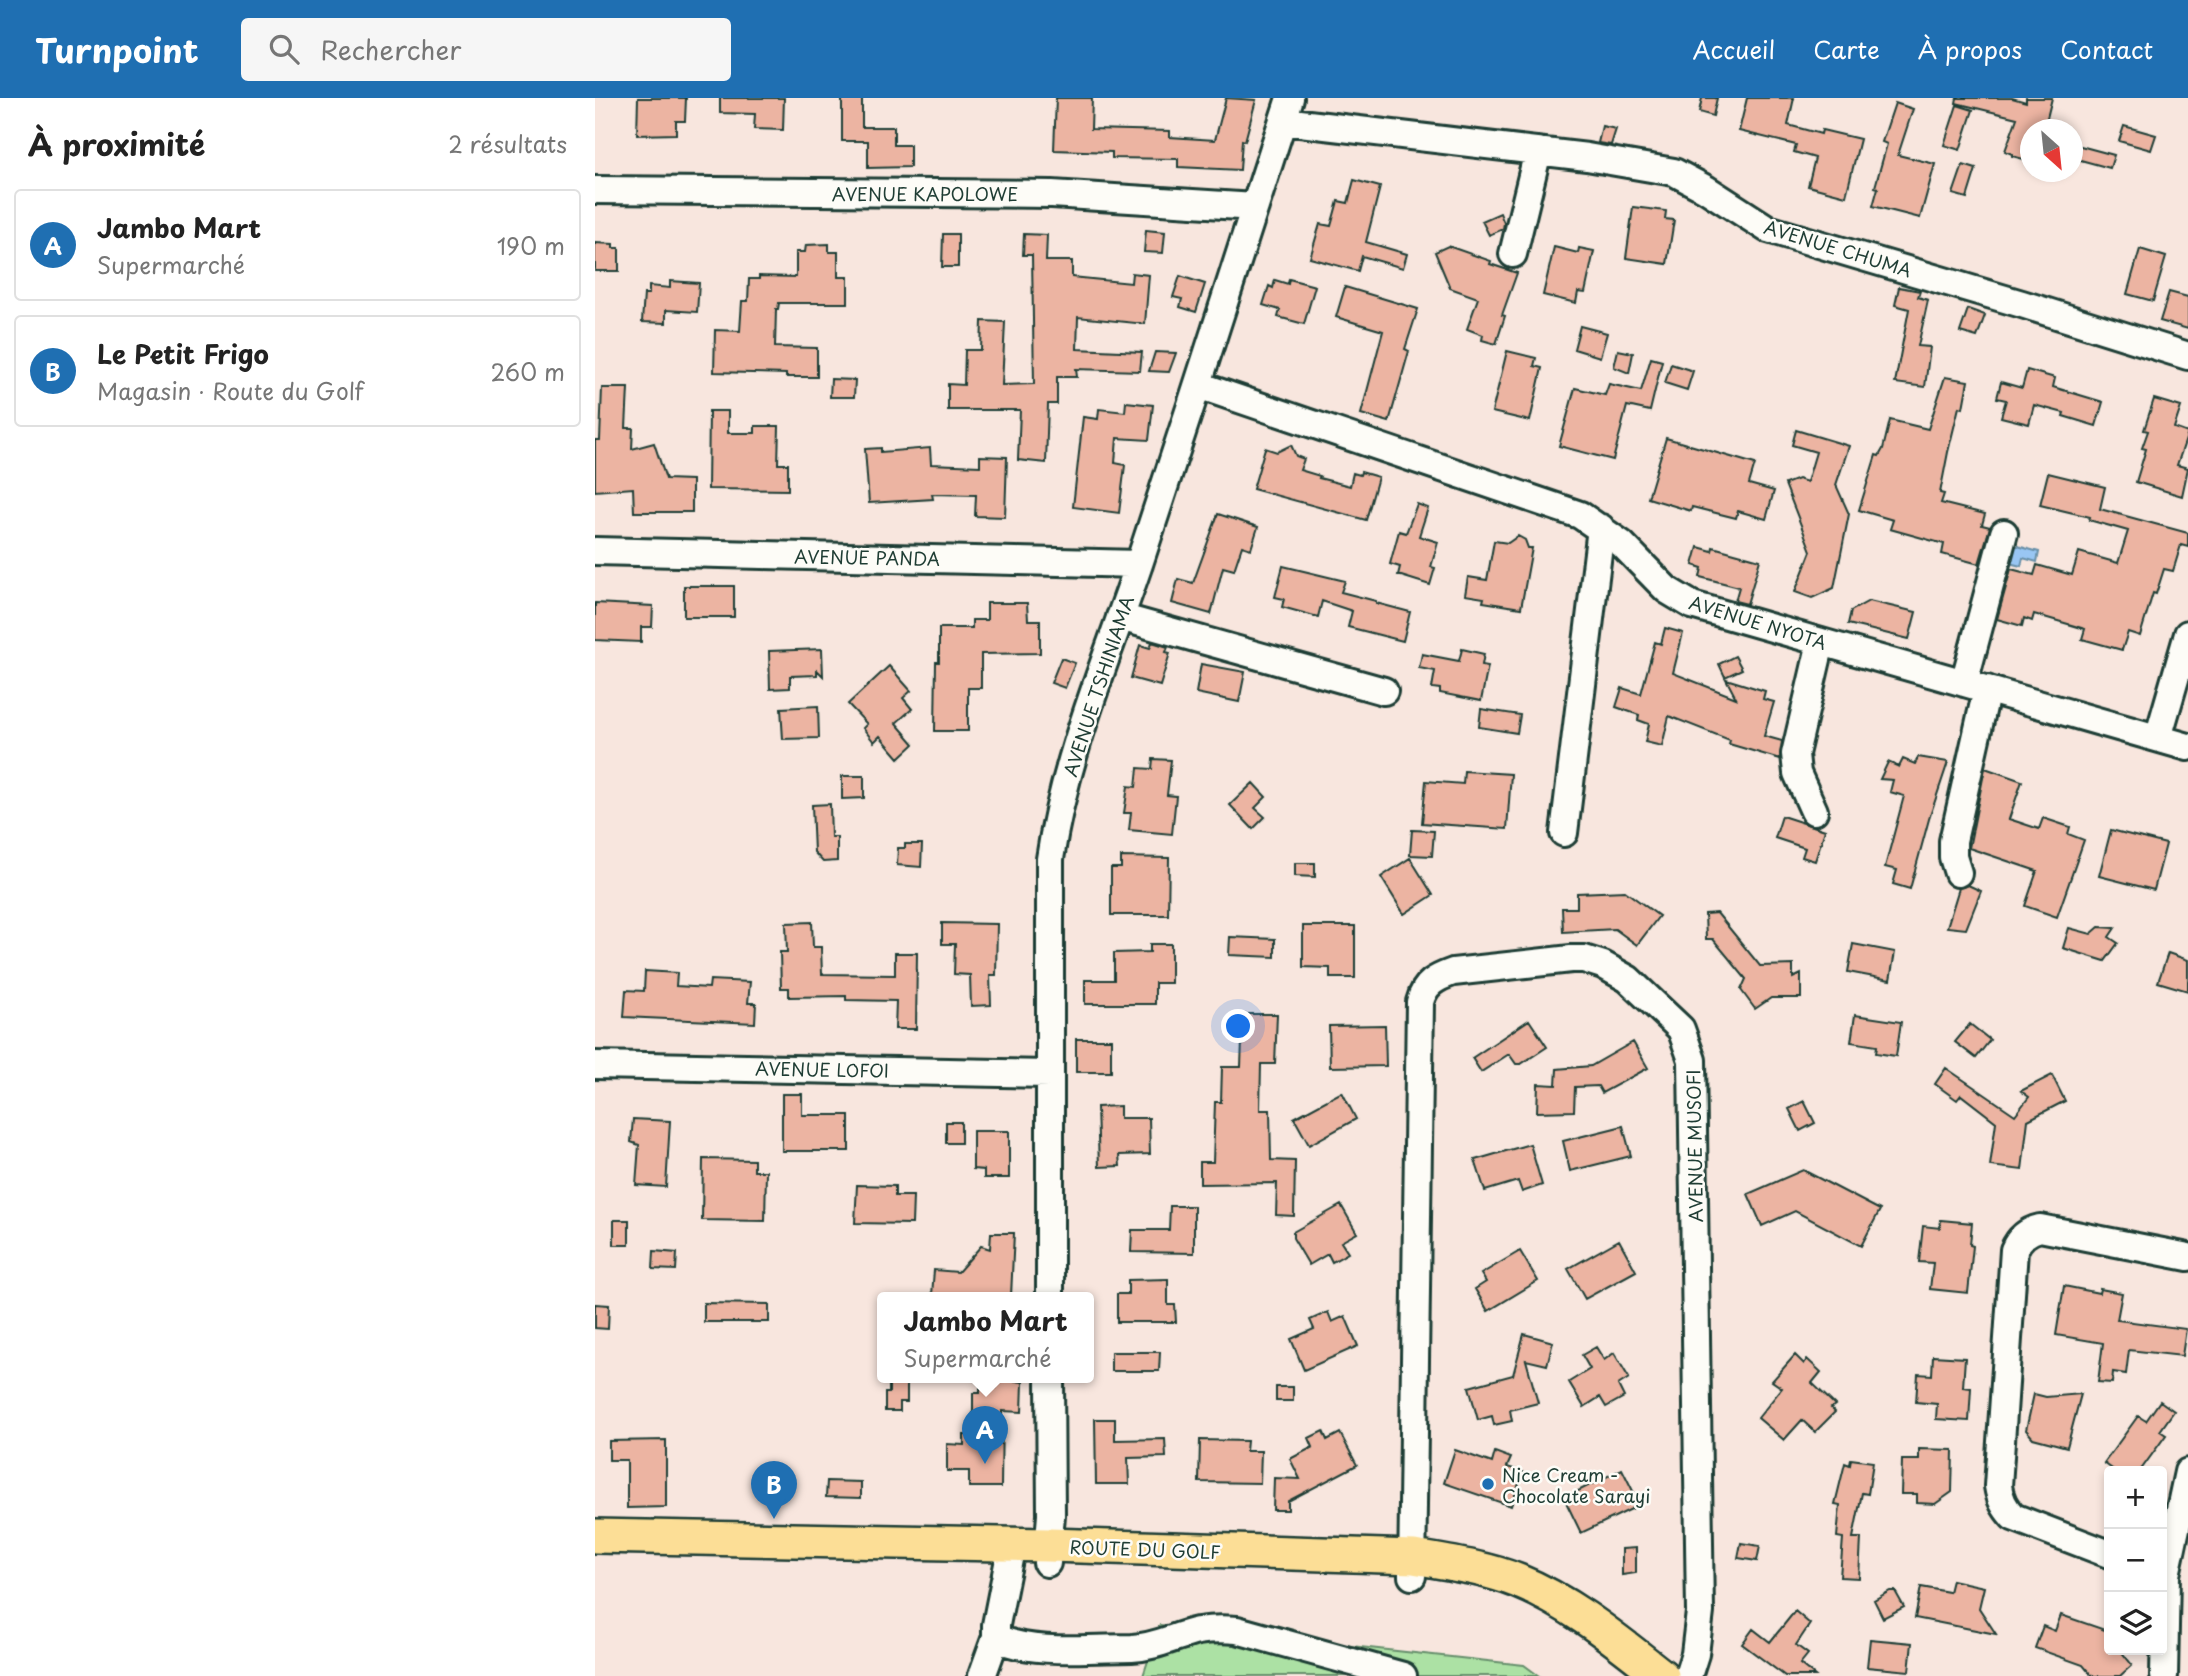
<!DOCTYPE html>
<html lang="fr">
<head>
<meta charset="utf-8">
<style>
  body { margin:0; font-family:"Playpen Sans",sans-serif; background:#f6f6f6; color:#222 }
  .controls { position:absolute; right:21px; bottom:21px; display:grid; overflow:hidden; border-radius:7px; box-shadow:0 4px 10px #0003 }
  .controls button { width:63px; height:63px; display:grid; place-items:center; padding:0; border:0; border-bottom:2px solid #e0e0e0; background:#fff; color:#222; font:35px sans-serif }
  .compass { position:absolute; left:1425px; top:21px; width:63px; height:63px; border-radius:50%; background:#fff; box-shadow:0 4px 10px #0003; rotate:153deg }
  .you { position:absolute; left:644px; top:929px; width:24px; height:24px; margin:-18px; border:5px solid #fff; border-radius:50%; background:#1a73e8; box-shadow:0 0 0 10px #1a73e833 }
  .badge { display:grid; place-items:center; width:46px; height:46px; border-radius:50%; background:#1f6fb2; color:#fff; font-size:23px; font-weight:700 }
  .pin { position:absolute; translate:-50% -58px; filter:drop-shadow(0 2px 4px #0008) }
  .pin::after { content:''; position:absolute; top:37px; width:24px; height:21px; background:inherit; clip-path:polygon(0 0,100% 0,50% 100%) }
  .popup { position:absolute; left:282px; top:1194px; width:217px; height:91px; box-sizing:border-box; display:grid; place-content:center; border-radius:7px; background:#fff; filter:drop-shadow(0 2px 5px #0005); font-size:23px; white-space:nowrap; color:#767676 }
  .popup b { font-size:26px; color:#222 }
  .popup::after { content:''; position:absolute; left:50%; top:100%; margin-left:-14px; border:14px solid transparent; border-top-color:#fff }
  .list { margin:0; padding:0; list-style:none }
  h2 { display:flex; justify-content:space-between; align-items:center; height:91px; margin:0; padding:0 28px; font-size:30px }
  h2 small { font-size:23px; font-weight:400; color:#767676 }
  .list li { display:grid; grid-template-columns:46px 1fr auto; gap:21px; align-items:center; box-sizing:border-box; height:112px; margin:0 14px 14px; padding:0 14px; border:2px solid #e0e0e0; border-radius:7px }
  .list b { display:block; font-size:26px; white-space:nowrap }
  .list p { margin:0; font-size:23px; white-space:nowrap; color:#767676 }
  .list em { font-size:23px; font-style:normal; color:#767676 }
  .icon { flex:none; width:38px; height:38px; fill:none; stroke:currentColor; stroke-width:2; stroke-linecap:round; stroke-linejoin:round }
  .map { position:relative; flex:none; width:1593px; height:1578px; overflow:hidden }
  header { display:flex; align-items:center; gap:42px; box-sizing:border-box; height:98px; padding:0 35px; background:#1f6fb2; color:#fff }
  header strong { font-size:33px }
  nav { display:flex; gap:38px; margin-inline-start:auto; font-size:24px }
  .search { width:490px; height:63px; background:#f6f6f6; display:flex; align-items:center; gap:18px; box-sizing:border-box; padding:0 24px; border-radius:7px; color:#767676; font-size:26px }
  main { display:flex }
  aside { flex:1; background:#fff }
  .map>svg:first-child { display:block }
  .green { fill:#ace1a4; stroke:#668f6c; stroke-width:2 }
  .water { fill:#99c6f3; stroke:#688fa7; stroke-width:2 }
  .building { fill:#ecb4a2; stroke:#1f3d34; stroke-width:2 }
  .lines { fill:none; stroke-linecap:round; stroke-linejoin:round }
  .minor-casing { stroke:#1f3d34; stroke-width:32 }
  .major-casing { stroke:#1f3d34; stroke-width:38 }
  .minor { stroke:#fdfcf7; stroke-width:26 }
  .major { stroke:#fcde96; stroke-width:33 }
  .poi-dot { fill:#1f6fb2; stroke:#fdfcf7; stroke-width:2.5 }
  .labels { text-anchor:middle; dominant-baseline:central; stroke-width:5; stroke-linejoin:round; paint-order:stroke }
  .street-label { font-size:18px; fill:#1f3d34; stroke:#fdfcf7 }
  .poi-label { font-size:18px; fill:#1f3d34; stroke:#fdfcf7; text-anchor:start }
</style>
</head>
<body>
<header>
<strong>Turnpoint</strong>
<div class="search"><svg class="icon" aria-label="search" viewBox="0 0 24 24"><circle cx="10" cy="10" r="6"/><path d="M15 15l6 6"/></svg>Rechercher</div>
<nav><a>Accueil</a><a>Carte</a><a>À propos</a><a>Contact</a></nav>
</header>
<main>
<aside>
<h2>À proximité<small>2 résultats</small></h2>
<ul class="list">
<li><span class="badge">A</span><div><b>Jambo Mart</b><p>Supermarché</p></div><em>190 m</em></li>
<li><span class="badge">B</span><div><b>Le Petit Frigo</b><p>Magasin · Route du Golf</p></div><em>260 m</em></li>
</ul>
</aside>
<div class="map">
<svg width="1593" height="1578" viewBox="0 0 1593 1578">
  <rect width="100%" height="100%" fill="#f8e6de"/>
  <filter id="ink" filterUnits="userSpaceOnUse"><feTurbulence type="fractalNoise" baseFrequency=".0143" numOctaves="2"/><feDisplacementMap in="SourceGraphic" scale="14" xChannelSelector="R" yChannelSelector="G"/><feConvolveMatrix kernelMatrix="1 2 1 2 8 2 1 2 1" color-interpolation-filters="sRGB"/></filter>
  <g filter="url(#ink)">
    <path class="green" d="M565,1527L929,1567L944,1578H548Z"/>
    <path class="water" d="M1419,447L1444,454L1442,464L1428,460L1426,468L1414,465Z"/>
    <path class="building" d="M43,0H91L90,23H81V36L42,37Z
      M125,0H189L188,32L159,31L160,16L125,15Z
      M247,0H267V29H299V47H315V69L273,70V43H247Z
      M461,0H497L496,31L575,33V39L620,42L631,0L661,2L650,43L647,42L645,72L583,69V61L517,60V54L459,52Z
      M1107,0H1122L1118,18L1104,14Z
      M1152,0H1199L1193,27L1226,36L1227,32L1265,41L1251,98L1213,88L1220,60L1199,54L1201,47L1144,33Z
      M1362,0H1417L1431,4V0H1457L1449,32H1436V63L1417,58V56L1410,53L1422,20L1361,5Z
      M1300,5L1318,11L1303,57L1340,66L1325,120L1278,108L1283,90L1280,89L1292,46L1287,44Z
      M1362,7L1378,12L1365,52L1349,47Z
      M1007,28L1021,31L1016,47L1003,45Z
      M1529,28L1561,37L1556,52L1524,43Z
      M1478,46L1519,57L1515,70L1478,60Z
      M1368,67L1381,71L1372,100L1358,96Z
      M759,82L785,89L771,144L812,156L808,170L767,158L763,173L715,160L725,126L736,128L743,103L753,105Z
      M1038,109L1071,113L1070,121L1079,122L1072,166L1031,160Z
      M905,115L909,125L908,131L894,137L887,123Z
      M551,132L570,134L568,155L549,154Z
      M348,136H363V169H347Z
      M429,136L452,137L451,163H477V179L536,185L537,175L554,177L550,226L483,219L482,251L547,254L545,273L481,271L482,279H462V306H453L451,365L423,362L425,312H353V286L369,287L370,252H386L387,223L410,224L407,287L439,286L437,157H428Z
      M0,145L18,146V150H24V173H0Z
      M234,146V154H243V179H253V205H184L183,211H181L180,249L222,250V279H191V276L119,274L120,232L145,233L147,203H153L154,181H164V178L201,179V154H210L211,147Z
      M853,148L896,163L895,166L922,175L907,217L910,218L901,246L887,242L888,237L872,231L883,200L855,190L840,154Z
      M959,149L983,155L984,150L999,153L990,195L983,194L981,205L948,197Z
      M1545,151L1571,159L1558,203L1532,196Z
      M585,178L610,186L601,214L585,209L587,201L578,199Z
      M694,181L720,188L709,226L683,219L685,212L668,207L674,188L678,190L680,182L693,186Z
      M75,183L104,185L102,214L71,212V225L47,224L49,196H54V188L75,190Z
      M750,189L823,211L810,251L814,253L794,324L766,316L788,233L741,219Z
      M1304,189L1325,193L1323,199L1333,202L1323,248L1335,249L1330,289L1300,285L1314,211L1300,207Z
      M1574,194L1593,199V231L1565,223Z
      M1373,211L1390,217L1382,239L1365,234Z
      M985,228L1012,235L1005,259L979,251Z
      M1023,252L1038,255L1034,275L1019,269Z
      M912,253L941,260L939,268L947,270L935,323L897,314Z
      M560,254L581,255L574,274L554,273Z
      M1056,260L1067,263L1055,313L1032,308L1018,362L964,348L980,290L1010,297L1014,286L1046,293Z
      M1076,266L1098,273L1092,292L1070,285Z
      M1432,272L1460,280L1458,289L1508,304L1501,328L1468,318L1469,315L1439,307L1434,326L1406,319L1411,302L1402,300L1406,284L1427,290Z
      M1350,279L1373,283L1368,310L1364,309L1353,354L1345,395L1349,396L1346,405L1390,416L1387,427L1395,429L1384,466L1347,456L1349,446L1295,431L1298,422L1264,412L1281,357L1284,358L1288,351L1295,322L1333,331Z
      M236,281L260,282L259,299H235Z
      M7,290H33L31,330H38L37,351L59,345L71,381L97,382V414H39L38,390L0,393V342H5Z
      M1559,301L1586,309L1579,330L1593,335L1582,367L1593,370L1587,398L1541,384L1551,351L1547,350L1553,333L1549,332Z
      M531,304L558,307L554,342L522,340L520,365L530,367L524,415L478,409L488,319L503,321L504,311L530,314Z
      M114,313H133V335H160V328H184L183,366H193V392L113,391Z
      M1201,332L1254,348L1241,387L1254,416L1239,490L1217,500L1200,494L1216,453L1190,386L1203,381L1212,384L1221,354L1197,347Z
      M1071,340L1160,366L1154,386L1179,393L1171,421L1143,413L1141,420L1097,409L1096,413L1053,400Z
      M696,347L701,358L709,361L705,372L725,378L724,380L755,388L758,375L765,377L766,374L783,379L771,422L658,391L670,350L682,354Z
      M286,350V354L335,350L336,366L385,368V358L412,359L410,419L380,418L381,397L337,396L338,401L274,405L270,351Z
      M1453,375L1510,389L1505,411L1593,435V449L1586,447L1578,473L1569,471L1561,496L1558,495L1545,538L1533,534L1527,552L1487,541L1490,531L1439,516L1437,523L1429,520L1427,528L1402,521L1416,471L1439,477L1442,467L1477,477L1484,454L1523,465L1533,433L1494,422L1495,419L1445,407Z
      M822,406L833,410L824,438L843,444L836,469L840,470L835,487L803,477L805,469L795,466L804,433L811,435Z
      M623,416L663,429L656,451L647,448L639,472L628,469L616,516L577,505L583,481L598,485Z
      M923,438L930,442L933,450H937L926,510L888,504L889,500L870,497L873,479L892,482L899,443L913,445Z
      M1103,449L1117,453L1118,449L1165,462L1152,506L1140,503L1144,489L1105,479L1107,470L1098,467Z
      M688,468L750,483L746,494L781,503V505L815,514L808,543L753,529L757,513L727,503L723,519L687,509L689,501L680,499Z
      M89,488H139V519H89Z
      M1274,503L1321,514L1314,541L1253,526L1256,513Z
      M0,505L58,508L57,529H46V544L0,542Z
      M392,505H432L433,522H445V555L386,556V590H373V633H340L341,564H344V530H377V522H392Z
      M1070,530L1088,535L1078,575L1141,600L1131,581L1170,593L1168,601L1179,604L1169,638L1187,643L1185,661L1134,646L1135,642L1074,618L1067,648L1050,644L1054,626L1043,622L1044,617L1021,609L1027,590L1046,596L1060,544L1066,546Z
      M557,544L573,549L571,554L575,555L565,588L536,580L545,547L555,550Z
      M227,551L228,578L222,572V577L195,578V590L175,591L174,553Z
      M867,551L889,556L887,567L893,568L886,603L845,595V591L837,590L840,573L824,570L827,556L864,563Z
      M1140,558L1147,571L1130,579L1124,566Z
      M466,560L480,565L470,590L456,585Z
      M606,566L650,574L644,604L601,595Z
      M294,568L316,593L308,600L317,611L301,625L319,646L304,660L285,638L279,644L268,630L272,626L253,606Z
      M223,608L224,640L188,641L186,610Z
      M886,611L925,617L922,635L884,629Z
      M1323,659L1353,664L1334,721L1315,791L1298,786L1302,772L1290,769L1309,698L1295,694L1298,682L1285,681L1293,664L1304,669L1308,661L1320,666Z
      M558,661L576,662L572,697L581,698L577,736L534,732L536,715H529L533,688L541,689L543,670L557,671Z
      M1390,670L1427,683L1414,721L1444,731L1448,720L1475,729L1473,736L1489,742L1462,819L1430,808L1442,773L1374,750Z
      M869,673L916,676L912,731L827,725L831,683L868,686Z
      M247,678H269V700L247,701Z
      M658,685L671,699L660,710L670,719L658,731L635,707Z
      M235,706L236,739H242V763L228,764L219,754L217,707Z
      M1187,718L1230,732L1220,763L1207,759L1210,750L1180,740Z
      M817,732L839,733L837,758L815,757Z
      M1516,732L1571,746L1559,792L1504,778Z
      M310,746H327L326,769L302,767L303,750H310Z
      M526,759L574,760L573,817H516V770H526Z
      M815,760L838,797L809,816L786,779Z
      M700,765H720V779L700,778Z
      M1373,787L1386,793L1371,831L1352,829L1364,790Z
      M1030,793L1064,818L1042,847L1020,831L968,834L967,810H982V795Z
      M1122,815L1165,868L1198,867V880L1206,876V900H1176L1160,911L1146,892L1151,881L1118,841H1111L1110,816Z
      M217,824L218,849H226L227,876L300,877V855H322L321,931H300L301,903L251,902V898L194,899V890H186L185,854H192L191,825Z
      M347,825L402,826L401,877H395L396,907L376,908L375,877L359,876L360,846H347Z
      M708,828H760V880H735V870L708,869Z
      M1504,829L1520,830L1514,839L1523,845L1510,863L1468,850L1474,830L1496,836Z
      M635,839L680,841V859L634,857Z
      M555,846H576V885H560V906H490V882H519V855L555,854Z
      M1258,846L1300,854L1295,882L1253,874Z
      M1573,855L1593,862V893L1563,884Z
      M50,873L82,875L81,888L114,890L115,882L155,884L153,905H161L160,925L29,919L31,892L49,893Z
      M648,916H682L680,966H666L665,1012H675L676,1062L700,1063L699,1118L681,1117L682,1085L605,1086V1064H618L620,1004H626L627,969H646Z
      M1260,917L1306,924L1301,958L1281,955L1282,948L1256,944Z
      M934,922L952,949L926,966H921L914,956L886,974L877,960Z
      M1375,926L1395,942L1381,960L1360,944Z
      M790,927L791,968L735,969L734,928Z
      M481,941H516V974H481Z
      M1038,944L1053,970L1007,995L1003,988L980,989L979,1013L942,1014L943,986L961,987L962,971L996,968Z
      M1351,970L1420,1017L1434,999L1426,993L1457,977L1470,1003L1433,1022L1427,1072L1395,1068L1401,1024L1366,997L1362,1002L1340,986Z
      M747,994L761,1021L714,1047L699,1020Z
      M187,996H207V1017H254V1053H187Z
      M1209,1003L1220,1025L1205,1033L1194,1011Z
      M525,1008V1020H554L555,1056L524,1057L525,1068L504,1069L502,1009Z
      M38,1021L75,1023L71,1089L41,1087L44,1047L36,1044Z
      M351,1024H366V1045H351Z
      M1028,1028L1036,1058L975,1073L968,1043Z
      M378,1033H414V1080H389V1072L378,1071Z
      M935,1046L947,1087L927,1094L923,1083L890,1093L880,1062Z
      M108,1061L159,1062V1073H171L170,1123L107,1122Z
      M1208,1072L1285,1112L1266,1148L1200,1113L1167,1128L1153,1096Z
      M262,1087L300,1088V1098H318L317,1126L260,1125Z
      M746,1107L762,1135L746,1144L753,1155L737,1164L733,1156L714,1167L698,1140V1134Z
      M575,1108H599V1155L536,1154L537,1132H574Z
      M19,1122H34V1147H19Z
      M1346,1122L1377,1125L1375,1147L1378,1148L1373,1195L1335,1191L1338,1165L1324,1164L1328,1128L1345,1130Z
      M396,1135H419L416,1198L337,1197L339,1172L363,1174L386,1148L395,1151Z
      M1024,1142L1041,1173L990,1201L973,1171Z
      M59,1153L82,1155L81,1172L58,1171Z
      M925,1153L943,1183L893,1213L880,1191L891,1184L886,1176Z
      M573,1181V1207H580L581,1224H522V1196H533V1182Z
      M1469,1188L1504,1195L1505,1191L1527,1195L1522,1222L1591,1231L1587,1258L1534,1252L1531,1276L1518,1274L1517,1285L1503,1284L1508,1245L1461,1237Z
      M109,1205L174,1206V1224H109Z
      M0,1206L14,1207L13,1231L0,1230Z
      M733,1214L737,1224L750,1218L763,1248L709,1272L696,1241L719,1231L715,1222Z
      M929,1236L958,1244L952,1267L931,1262L943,1305L915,1312L917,1323L899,1327L897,1318L883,1322L874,1289L918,1277Z
      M1001,1249L1009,1262L1019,1255L1034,1280L1023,1287L1029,1299L1011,1309L1005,1299L989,1309L974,1284L995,1271L987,1257Z
      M516,1254H565L564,1273H516Z
      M1200,1257L1209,1266L1212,1261L1226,1274L1217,1285L1240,1307L1236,1310L1240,1314L1220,1334L1207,1322L1189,1342L1163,1320L1187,1290L1177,1283Z
      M1338,1258L1370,1260L1368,1289L1376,1290L1374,1323L1341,1321L1342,1306L1321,1304L1323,1276L1337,1277Z
      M401,1280L428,1284L427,1314L407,1313L406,1389H374V1373H352V1346L369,1347V1337H378V1295H385V1290H401Z
      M294,1284H312V1304H305V1313H290V1295H294Z
      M681,1289H698V1303H681Z
      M1439,1296L1451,1299L1486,1296L1472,1349L1438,1340L1431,1332Z
      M1565,1303L1579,1313L1565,1333L1571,1337L1545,1373H1520L1509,1365L1543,1318L1551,1323Z
      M500,1321H520V1342L570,1341L571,1359L533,1360L534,1386H501Z
      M728,1333L732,1342L745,1335L762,1367L693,1403V1412H678L679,1380L705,1381L695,1361L718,1349L714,1340Z
      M71,1342V1409L32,1410V1362H14V1343Z
      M605,1342L652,1343L651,1353H666L665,1385L604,1384Z
      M1324,1351L1358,1352L1357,1394L1340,1406L1322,1405V1396H1306L1307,1362H1324Z
      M860,1352L897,1365L900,1354L916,1360L912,1369L928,1374L916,1408L849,1385Z
      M1256,1361L1278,1364L1273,1396L1267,1395L1258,1440H1266L1264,1480L1245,1479L1248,1440L1242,1439L1245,1407L1240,1406L1250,1365L1255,1367Z
      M1027,1371L1045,1407L986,1435L969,1400Z
      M232,1383L266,1384V1400L231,1399Z
      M1146,1445L1165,1448L1162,1463L1143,1460Z
      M1041,1450V1475L1027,1477V1451Z
      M1357,1482L1389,1489L1384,1510L1401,1536L1320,1520L1326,1489L1354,1494Z
      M1295,1493H1300L1309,1509L1288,1520L1279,1502Z
      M1200,1513L1215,1526L1201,1547L1213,1556L1205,1566L1220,1578H1190L1147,1546L1158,1531L1175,1544Z
      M1466,1517L1510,1532L1514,1537V1552H1525L1537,1567L1525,1578H1497L1488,1567L1440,1550L1448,1528L1460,1533Z
      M1275,1541L1317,1545L1314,1573L1272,1569Z"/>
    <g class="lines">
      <defs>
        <path id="minor" d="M688,23L992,59L1079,74L1111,91L1173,131L1427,206L1593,258
          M0,92L457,96L660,109
          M918,156L943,53
          M603,287L985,417L1027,446L1072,492L1097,507L1593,649
          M0,453L544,466
          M525,519L789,593
          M1369,585L1409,435
          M1563,640L1593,536
          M1219,713L1202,675L1200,656L1226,544
          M969,735L1006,430
          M1363,775L1358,759V743L1392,591
          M0,967L455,976
          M455,1200V761C470,658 512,561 545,463C596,309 645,154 695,0
          M1514,1456L1418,1419C1409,1409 1405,1401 1403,1388L1419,1152C1424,1140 1432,1133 1445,1130L1593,1159
          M452,1465L456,1417L455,1280
          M817,1478L825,904C830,885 841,880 858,874L976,861H989L1008,867L1033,881L1086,931L1097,962L1105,1514L1100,1556L1093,1578
          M401,1539C431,1557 501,1550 537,1550C561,1549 580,1538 603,1533C616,1531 629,1531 642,1532L808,1578
          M387,1578L401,1539V1527L417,1446
          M1569,1578L1571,1477L1593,1374"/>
        <path id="major" d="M0,1438L454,1447L819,1459C854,1465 890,1470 923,1483C977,1505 1022,1543 1067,1578"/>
      </defs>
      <use href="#minor" class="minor-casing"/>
      <use href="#major" class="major-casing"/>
      <use href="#minor" class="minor"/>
      <use href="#major" class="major"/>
    </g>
  </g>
  <circle class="poi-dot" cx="893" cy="1386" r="7"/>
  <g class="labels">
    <g class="street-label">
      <text x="330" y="95">AVENUE KAPOLOWE</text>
      <text transform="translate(1243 150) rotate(17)">AVENUE CHUMA</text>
      <text transform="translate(272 459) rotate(1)">AVENUE PANDA</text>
      <text transform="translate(1163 524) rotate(17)">AVENUE NYOTA</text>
      <text transform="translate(503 588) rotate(-72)">AVENUE TSHINIAMA</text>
      <text transform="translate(227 971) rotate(1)">AVENUE LOFOI</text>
      <text transform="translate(1099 1048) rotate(-91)">AVENUE MUSOFI</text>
      <text transform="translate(550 1451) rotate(2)">ROUTE DU GOLF</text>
    </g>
    <g class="poi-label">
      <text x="907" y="1376">Nice Cream -<tspan x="907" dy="21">Chocolate Sarayi</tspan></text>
    </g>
  </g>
</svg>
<div class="controls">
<button>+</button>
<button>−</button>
<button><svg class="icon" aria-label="layers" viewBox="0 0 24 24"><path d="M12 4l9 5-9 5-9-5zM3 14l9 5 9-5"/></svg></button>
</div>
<svg class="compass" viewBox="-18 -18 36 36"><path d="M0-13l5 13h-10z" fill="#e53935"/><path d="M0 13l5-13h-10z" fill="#767676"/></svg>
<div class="you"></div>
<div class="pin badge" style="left:390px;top:1366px">A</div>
<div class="popup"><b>Jambo Mart</b>Supermarché</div>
<div class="pin badge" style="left:179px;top:1421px">B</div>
</div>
</main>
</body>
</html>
